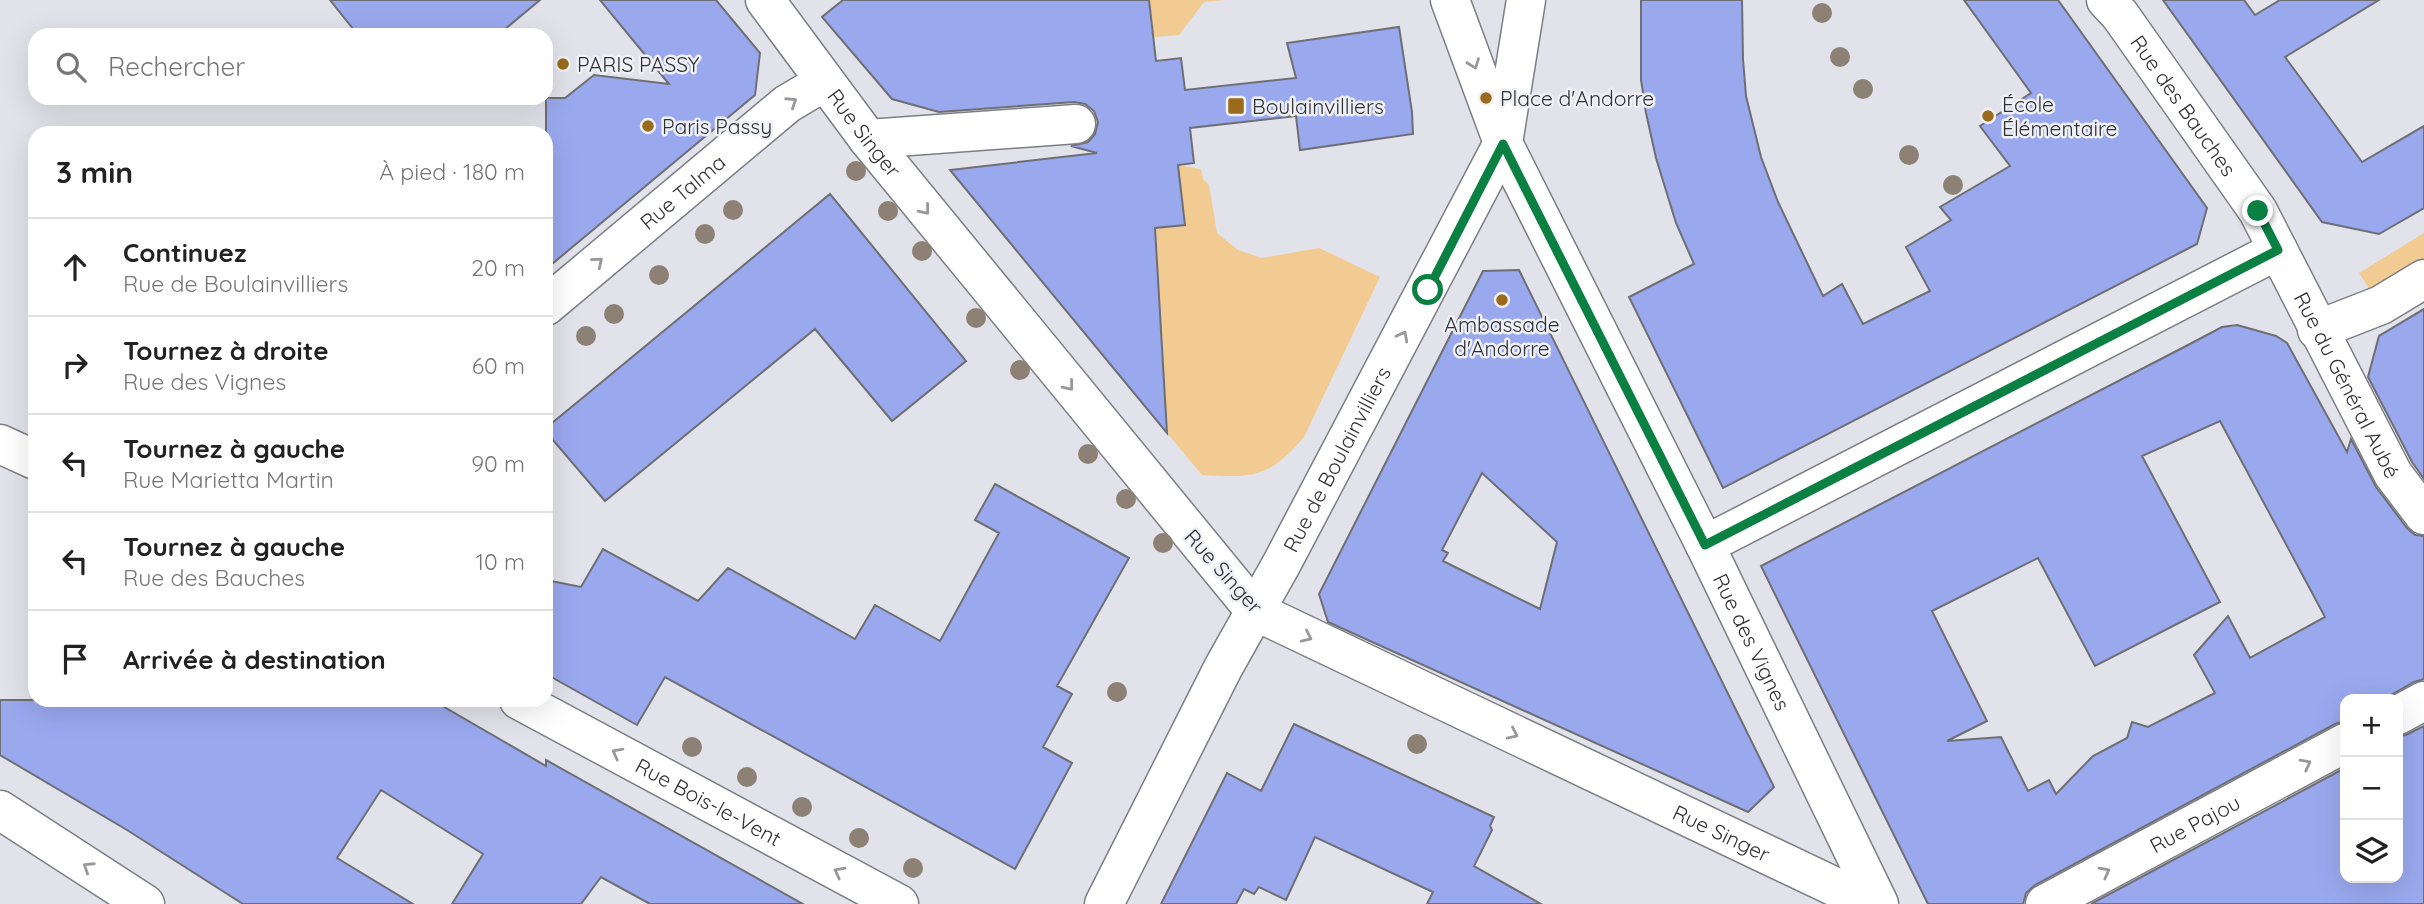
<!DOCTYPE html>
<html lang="fr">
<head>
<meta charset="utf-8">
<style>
  body { margin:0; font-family:Quicksand,sans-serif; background:#f6f6f6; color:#222 }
  .controls { position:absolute; right:21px; bottom:21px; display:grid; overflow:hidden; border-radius:14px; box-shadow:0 7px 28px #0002 }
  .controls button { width:63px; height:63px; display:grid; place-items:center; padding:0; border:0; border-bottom:2px solid #e0e0e0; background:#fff; color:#222; font:35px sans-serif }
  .stop { position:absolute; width:21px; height:21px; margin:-16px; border:5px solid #0b8043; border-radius:50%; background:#fff }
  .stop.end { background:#0b8043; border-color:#fff; box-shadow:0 2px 7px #0008 }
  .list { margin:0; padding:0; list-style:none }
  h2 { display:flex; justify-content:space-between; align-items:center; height:91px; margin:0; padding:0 28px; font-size:30px }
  h2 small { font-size:23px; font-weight:400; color:#767676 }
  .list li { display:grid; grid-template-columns:46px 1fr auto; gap:21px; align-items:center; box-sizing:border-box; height:98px; padding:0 28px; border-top:2px solid #e0e0e0 }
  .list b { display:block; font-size:26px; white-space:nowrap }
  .list p { margin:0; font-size:23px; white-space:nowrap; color:#767676 }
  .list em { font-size:23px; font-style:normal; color:#767676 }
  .icon { flex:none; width:38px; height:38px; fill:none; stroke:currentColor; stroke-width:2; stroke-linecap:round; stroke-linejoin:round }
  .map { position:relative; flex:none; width:2424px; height:904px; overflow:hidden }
  .search { position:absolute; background:#fff; box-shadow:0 7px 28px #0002; left:28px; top:28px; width:525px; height:77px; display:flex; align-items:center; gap:18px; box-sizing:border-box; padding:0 24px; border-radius:21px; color:#767676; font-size:26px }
  .panel { position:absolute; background:#fff; box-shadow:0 7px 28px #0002; left:28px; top:126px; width:525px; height:581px; border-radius:21px }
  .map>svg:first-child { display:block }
  .green { fill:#f2cb93 }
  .building { fill:#9aa8ee; stroke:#6e6f75; stroke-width:2; fill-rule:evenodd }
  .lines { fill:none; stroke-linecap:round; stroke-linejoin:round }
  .pedestrian-casing { stroke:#7c7e84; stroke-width:41 }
  .minor-casing { stroke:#7c7e84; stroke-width:41 }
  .tertiary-casing { stroke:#7c7e84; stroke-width:41 }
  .pedestrian { stroke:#fff; stroke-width:38 }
  .minor { stroke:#fff; stroke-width:38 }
  .tertiary { stroke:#fff; stroke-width:38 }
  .tree { fill:#8c8174 }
  .oneway { stroke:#98989a }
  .route { stroke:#0b8043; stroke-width:9 }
  .poi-dot { fill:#996b1b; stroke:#eff1f7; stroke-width:2.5 }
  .labels { text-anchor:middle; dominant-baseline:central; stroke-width:5; stroke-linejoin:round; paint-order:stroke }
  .poi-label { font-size:21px; fill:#303134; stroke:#eff1f7; text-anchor:start }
  .street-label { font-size:21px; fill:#303134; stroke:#eff1f7 }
</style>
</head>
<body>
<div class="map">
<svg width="2424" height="904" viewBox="0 0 2424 904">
  <rect width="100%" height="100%" fill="#e2e3ea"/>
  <path class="green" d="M1149,0H1225L1204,2L1179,35L1153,37Z
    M1178,165L1201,169L1203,179L1209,185L1217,233L1238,250L1262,258L1319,248L1380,277L1304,437C1270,477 1253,478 1202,475L1167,433L1154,211L1184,224Z
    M2424,233V265L2374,296L2359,273Z"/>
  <path class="building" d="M330,0H540L498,35H358Z
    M600,0H716L760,53L755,95L546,269V98H565L594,75L669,84Z
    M843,0H1149L1156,61L1181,58L1185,90L1296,78L1287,43L1399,27L1412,112L1413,134L1300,150L1296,116L1190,128L1194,163L1178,165L1185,225L1155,228L1167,433L950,170L1097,153L1071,146L1088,142L1095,134L1098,122L1094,111L1085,104L1074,102L939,112L892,99L822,17Z
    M1641,0H1742L1743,59L1746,96L1761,157L1778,202L1823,296L1842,284L1863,324L1930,291L1906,247L1951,220L1940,207L2010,166L1980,126L2031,93L1964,0H2058L2207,208L2197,244L1723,488L1629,297L1694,264L1676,223L1656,158L1646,113L1641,80Z
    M2163,0H2244L2255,15L2280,0H2379L2285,57L2362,162L2424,126V208L2379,234L2322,222Z
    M830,194L966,361L892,421L815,329L605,501L546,432V428Z
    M1519,270L1774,787L1748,812L1328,622L1319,594L1483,271ZM1482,473L1557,542L1540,609L1443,561L1448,553L1442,550Z
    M2424,309V479L2412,462L2368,377L2379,336Z
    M2237,325L2276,336L2287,343L2347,452L2351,439L2376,487L2407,528L2415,535L2424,536V679L2414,682L2384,699H2345V721L2335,724L2035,885L2026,893L2023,904H1928L1761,566L2188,345L2222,327ZM2220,421L2325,617L2250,658L2228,616L2194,655L2215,693L2148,727L2132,722L2127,738L2093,756L2056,794L2049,780L2028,791L2001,737L1947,741L1987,721L1932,611L2038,558L2095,666L2220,602L2142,456Z
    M995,484L1129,558L1057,686L1072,694L1043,747L1072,763L1015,869L665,677L637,725L546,674V580L581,587L603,549L698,601L728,568L855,639L875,605L940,641L999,533L975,520Z
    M0,700H432L546,766V760L803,904H650L601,877L581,904H452L483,854L381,790L337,858L413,904H243L127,830L0,755Z
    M1294,724L1494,817L1490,826L1492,830L1474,866L1541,904H1427L1433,892L1315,837L1286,900L1259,887L1254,894L1244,889L1236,904H1161L1227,773L1261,791Z
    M2424,726V904H2091L2345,768V878H2398V737L2408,734Z"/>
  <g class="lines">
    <defs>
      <g id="pedestrian">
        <path id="s1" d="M2106,0L2120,15L2258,211L2278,250"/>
        <path d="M2317,330L2381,305L2424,279"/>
      </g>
      <g id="minor">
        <path id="s2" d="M765,0L868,139L1255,611L1871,904"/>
        <path id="s3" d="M1450,0L1503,143L1705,545L1879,904"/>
        <path d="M868,139L1076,124"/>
        <path id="s4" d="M546,306L787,104L824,82"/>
        <path d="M0,444L35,460"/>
        <path id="s5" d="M1705,545L2278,250L2393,474L2424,515"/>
        <path id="s6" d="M519,700L899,904"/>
        <path d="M2398,715L2424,701"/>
        <path id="s7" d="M1104,904L1223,668L1282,563L1503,143L1526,0"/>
        <path id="s8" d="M2045,904L2345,743"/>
      </g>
      <path id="tertiary" d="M0,810L145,904"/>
    </defs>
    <use href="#pedestrian" class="pedestrian-casing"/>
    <use href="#minor" class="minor-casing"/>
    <use href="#tertiary" class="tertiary-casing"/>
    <use href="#pedestrian" class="pedestrian"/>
    <use href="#minor" class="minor"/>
    <use href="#tertiary" class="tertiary"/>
  </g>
  <g class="tree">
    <circle cx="1822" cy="13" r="10"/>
    <circle cx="1840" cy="57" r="10"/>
    <circle cx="1863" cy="89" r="10"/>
    <circle cx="1909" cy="155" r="10"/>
    <circle cx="856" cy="171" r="10"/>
    <circle cx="1953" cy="185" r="10"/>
    <circle cx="733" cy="210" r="10"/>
    <circle cx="888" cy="211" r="10"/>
    <circle cx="705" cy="234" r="10"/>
    <circle cx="922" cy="251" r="10"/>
    <circle cx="659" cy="275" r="10"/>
    <circle cx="614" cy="314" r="10"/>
    <circle cx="976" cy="318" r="10"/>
    <circle cx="586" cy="336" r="10"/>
    <circle cx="1020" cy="370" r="10"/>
    <circle cx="1088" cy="454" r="10"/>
    <circle cx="1126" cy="499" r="10"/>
    <circle cx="1163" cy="543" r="10"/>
    <circle cx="1117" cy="692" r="10"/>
    <circle cx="1417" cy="744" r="10"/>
    <circle cx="692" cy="747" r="10"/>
    <circle cx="747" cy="777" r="10"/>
    <circle cx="802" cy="807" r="10"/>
    <circle cx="859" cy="838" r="10"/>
    <circle cx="913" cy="868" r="10"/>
  </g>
  <defs><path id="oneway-chevron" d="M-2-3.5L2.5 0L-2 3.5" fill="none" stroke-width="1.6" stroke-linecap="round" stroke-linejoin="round" transform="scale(1.75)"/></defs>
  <g class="oneway">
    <use href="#oneway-chevron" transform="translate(1474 64) rotate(70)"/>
    <use href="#oneway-chevron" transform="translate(792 102) rotate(-33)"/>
    <use href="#oneway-chevron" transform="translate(925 210) rotate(51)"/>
    <use href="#oneway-chevron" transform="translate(598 262) rotate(-40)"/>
    <use href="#oneway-chevron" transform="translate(1403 336) rotate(-62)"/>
    <use href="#oneway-chevron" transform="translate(1069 386) rotate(51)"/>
    <use href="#oneway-chevron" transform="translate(1307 637) rotate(25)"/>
    <use href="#oneway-chevron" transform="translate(1513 734) rotate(25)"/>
    <use href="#oneway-chevron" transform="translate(617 753) rotate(-152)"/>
    <use href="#oneway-chevron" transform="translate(2306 764) rotate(-28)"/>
    <use href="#oneway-chevron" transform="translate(88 867) rotate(-147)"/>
    <use href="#oneway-chevron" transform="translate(839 872) rotate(-152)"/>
    <use href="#oneway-chevron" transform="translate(2105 872) rotate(-28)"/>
  </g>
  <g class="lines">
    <path class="route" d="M1428,290L1503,144L1705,545L2278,250L2258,211"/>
  </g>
  <g class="poi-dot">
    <circle cx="563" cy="64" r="7"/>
    <circle cx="1486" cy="98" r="7"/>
    <rect x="1227" y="97" width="18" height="18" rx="3.5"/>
    <circle cx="1988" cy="116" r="7"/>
    <circle cx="648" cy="126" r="7"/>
    <circle cx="1502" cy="300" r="7"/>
  </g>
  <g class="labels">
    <g class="poi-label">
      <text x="577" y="64">PARIS PASSY</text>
      <text x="1500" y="98">Place d'Andorre</text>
      <text x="2002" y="104">École<tspan x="2002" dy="24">Élémentaire</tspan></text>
      <text x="1252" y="106">Boulainvilliers</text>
      <text x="662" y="126">Paris Passy</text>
      <text x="1502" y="324" text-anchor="middle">Ambassade<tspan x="1502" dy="24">d'Andorre</tspan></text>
    </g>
    <g class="street-label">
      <text stroke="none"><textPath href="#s1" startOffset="131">Rue des Bauches</textPath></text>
      <text stroke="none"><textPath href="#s2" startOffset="166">Rue Singer</textPath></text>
      <text stroke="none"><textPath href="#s4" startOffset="178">Rue Talma</textPath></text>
      <text stroke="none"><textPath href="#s5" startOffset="796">Rue du Général Aubé</textPath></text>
      <text stroke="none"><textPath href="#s7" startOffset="502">Rue de Boulainvilliers</textPath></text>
      <text transform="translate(1224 571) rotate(48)">Rue Singer</text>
      <text stroke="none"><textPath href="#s3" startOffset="710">Rue des Vignes</textPath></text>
      <text stroke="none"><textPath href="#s6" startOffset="215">Rue Bois-le-Vent</textPath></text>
      <text stroke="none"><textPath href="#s8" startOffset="170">Rue Pajou</textPath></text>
      <text stroke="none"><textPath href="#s2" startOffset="1300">Rue Singer</textPath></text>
    </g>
  </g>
</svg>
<div class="controls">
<button>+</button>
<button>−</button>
<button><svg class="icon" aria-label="layers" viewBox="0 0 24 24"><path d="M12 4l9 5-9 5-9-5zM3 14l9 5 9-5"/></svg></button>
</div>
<div class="stop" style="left:1428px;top:290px"></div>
<div class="stop end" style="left:2258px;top:211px"></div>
<div class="search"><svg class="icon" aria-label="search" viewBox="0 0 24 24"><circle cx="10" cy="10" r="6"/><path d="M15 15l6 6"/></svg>Rechercher</div>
<section class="panel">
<h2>3 min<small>À pied · 180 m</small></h2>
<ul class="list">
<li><svg class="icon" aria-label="ahead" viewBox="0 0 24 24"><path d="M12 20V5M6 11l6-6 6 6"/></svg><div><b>Continuez</b><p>Rue de Boulainvilliers</p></div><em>20 m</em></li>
<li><svg class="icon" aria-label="right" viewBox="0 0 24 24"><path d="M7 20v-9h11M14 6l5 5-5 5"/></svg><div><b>Tournez à droite</b><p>Rue des Vignes</p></div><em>60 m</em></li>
<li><svg class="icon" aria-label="left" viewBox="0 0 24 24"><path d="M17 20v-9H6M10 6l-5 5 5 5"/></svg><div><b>Tournez à gauche</b><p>Rue Marietta Martin</p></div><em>90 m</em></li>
<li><svg class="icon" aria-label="left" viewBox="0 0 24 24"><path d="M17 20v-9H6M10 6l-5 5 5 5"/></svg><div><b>Tournez à gauche</b><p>Rue des Bauches</p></div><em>10 m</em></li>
<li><svg class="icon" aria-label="arrive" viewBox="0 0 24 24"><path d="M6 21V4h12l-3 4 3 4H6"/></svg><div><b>Arrivée à destination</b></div></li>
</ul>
</section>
</div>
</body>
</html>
